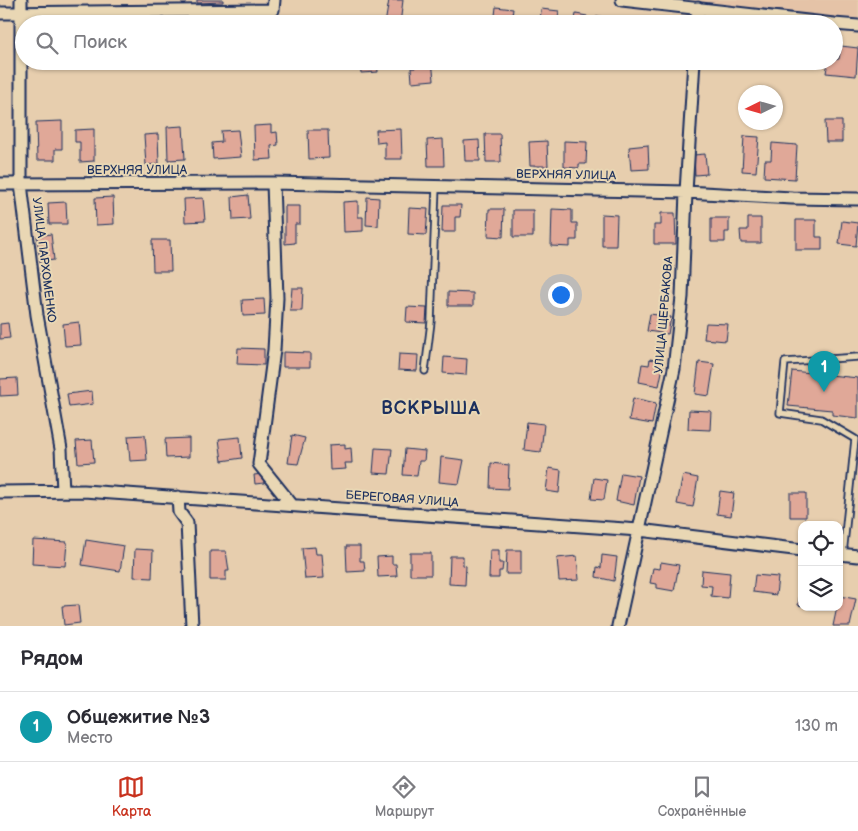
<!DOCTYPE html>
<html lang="ru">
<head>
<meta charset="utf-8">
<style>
  body { margin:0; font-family:"Balsamiq Sans",sans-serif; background:#f7f7f7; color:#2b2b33 }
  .controls { position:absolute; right:15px; bottom:15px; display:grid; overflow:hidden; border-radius:10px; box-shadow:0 1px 4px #0004 }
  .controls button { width:45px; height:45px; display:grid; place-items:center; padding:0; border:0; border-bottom:1px solid #e1e1e2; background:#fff; color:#2b2b33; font:25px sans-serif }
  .compass { position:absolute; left:738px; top:85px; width:45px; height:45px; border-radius:50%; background:#fff; box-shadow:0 1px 4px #0004; rotate:265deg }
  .you { position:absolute; left:560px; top:294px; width:18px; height:18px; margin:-12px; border:4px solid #fff; border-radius:50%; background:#1a73e8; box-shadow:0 0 0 8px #1a73e833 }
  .badge { display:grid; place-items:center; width:32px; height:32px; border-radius:50%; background:#c8321e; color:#fff; font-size:16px; font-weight:700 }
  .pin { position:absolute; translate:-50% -41px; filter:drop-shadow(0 1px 2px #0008) }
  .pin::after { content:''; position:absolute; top:26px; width:18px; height:15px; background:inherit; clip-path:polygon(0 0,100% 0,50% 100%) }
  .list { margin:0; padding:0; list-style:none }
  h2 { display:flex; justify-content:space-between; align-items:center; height:65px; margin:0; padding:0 20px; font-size:21px }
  h2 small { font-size:16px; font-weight:400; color:#7c7c81 }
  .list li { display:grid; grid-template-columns:32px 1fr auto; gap:15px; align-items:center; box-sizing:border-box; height:70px; padding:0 20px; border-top:1px solid #e1e1e2 }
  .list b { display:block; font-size:19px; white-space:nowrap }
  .list p { margin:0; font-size:16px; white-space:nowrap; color:#7c7c81 }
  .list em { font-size:16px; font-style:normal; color:#7c7c81 }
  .icon { flex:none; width:28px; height:28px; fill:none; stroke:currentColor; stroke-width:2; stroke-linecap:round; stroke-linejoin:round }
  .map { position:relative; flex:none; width:858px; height:626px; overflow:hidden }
  .search { position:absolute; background:#fff; box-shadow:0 1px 4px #0004; left:15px; right:15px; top:15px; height:55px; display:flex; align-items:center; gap:12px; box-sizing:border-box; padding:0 18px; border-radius:28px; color:#7c7c81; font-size:19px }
  .sheet { height:135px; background:#fff }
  nav { display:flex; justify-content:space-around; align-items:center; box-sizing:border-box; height:70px; border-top:1px solid #e1e1e2; background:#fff; font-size:14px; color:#7c7c81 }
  nav a { display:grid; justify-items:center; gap:2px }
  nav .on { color:#c8321e }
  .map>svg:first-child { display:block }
  .built { fill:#e5c3a7 }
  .building { fill:#e0a898; stroke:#1b2f5e }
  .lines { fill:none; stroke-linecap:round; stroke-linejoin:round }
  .lane-casing { stroke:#1b2f5e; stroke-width:9 }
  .street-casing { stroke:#1b2f5e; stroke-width:15 }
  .lane { stroke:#e9d7b4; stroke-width:5.5 }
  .street { stroke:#e9d7b4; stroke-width:11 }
  .labels { text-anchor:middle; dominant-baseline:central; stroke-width:4; stroke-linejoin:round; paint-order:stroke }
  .street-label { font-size:12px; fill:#1b2f5e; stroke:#e9d7b4 }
  .district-label { font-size:18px; font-weight:bold; letter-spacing:1px; fill:#1b2f5e; stroke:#e9d7b4 }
</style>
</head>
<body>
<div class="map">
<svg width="858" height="626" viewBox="0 0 858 626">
  <rect width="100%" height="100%" fill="#e7ceae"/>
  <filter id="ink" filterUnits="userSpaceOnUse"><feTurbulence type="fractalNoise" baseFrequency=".02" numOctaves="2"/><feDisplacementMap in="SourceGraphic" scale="10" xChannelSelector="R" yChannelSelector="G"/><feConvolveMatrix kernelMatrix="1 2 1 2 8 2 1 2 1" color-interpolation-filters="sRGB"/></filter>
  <g filter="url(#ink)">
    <path class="built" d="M689,0H858V20L700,2Z"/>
    <path class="building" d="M197,0H223V2L197,3Z
      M386,0H403L400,24H385L389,0Z
      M496,7L513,9L511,24H494Z
      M541,9L559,11L557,24H540Z
      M576,14L587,16L586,24H574Z
      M597,16L616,18L615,24H596Z
      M841,46L858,48L856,76L826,73L828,61L839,59Z
      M360,61H377L378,72L361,73Z
      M415,61H432L434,80L412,82L411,68H415Z
      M765,61H777V66L764,65Z
      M62,121V149H55V160H37L36,122Z
      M825,121H842V142H826Z
      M271,125V133L277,132L278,145L271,146L272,159L255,160L254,126Z
      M183,126L185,159L168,160L167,127Z
      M94,129V161L80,162V142H75V130Z
      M401,129L402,159H385V142L377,143L376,130Z
      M238,130L241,157L213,159L212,143L222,142L221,131Z
      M308,130H328L329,158L309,159Z
      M158,134L159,164L146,165L144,135Z
      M485,134H500L501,162H486Z
      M744,136L759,137L756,172L742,171Z
      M443,139L444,166H428L427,140Z
      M479,140L480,161H465L464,141Z
      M547,141L548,166H530L529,142Z
      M564,141L587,142L586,164H579V168L564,167Z
      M772,143L797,145L795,179L764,177L765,160H771Z
      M648,145L649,169L631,170L629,147Z
      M705,154L707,174L695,175L694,155Z
      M248,195L250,219L233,220L232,197Z
      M113,197L114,224L96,225L95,198Z
      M367,197L379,198L378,226L366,225Z
      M203,198L205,221L185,222L184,199Z
      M358,201V217H363V231L344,232L343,202Z
      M66,202L67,224H49L48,203Z
      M443,205H461L460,217H455V232H442Z
      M285,206H300V224H295V243L285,244Z
      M409,208L428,209L426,235L408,234Z
      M489,209H504L503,237L488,236Z
      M552,209L572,210V223H577V240H570V247L551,246Z
      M513,210H533V237H513Z
      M661,213H675L676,244H654V225H661Z
      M602,214L617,215L616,246H602Z
      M711,218H729V232H725V242H711Z
      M748,218H761V243H741L740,230H748Z
      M796,220H816V237H822V250H796Z
      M842,221L858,223L856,246L839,244Z
      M51,234L54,260L40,262L37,236Z
      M152,240H170L171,271H153Z
      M292,288H303L302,311H290Z
      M448,292L473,293V306H448Z
      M264,299L265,315L243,316L242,300Z
      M407,307L427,308L426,323L406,322Z
      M650,314L671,317L668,334L647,331Z
      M79,322L81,345L65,346L63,324Z
      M8,323L10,338L0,339V324Z
      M706,323L728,324L726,341L704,339Z
      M238,348L264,349V365L237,364Z
      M283,352L310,353V367H283Z
      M399,354L418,355L417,371L398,370Z
      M444,357L467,359L466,375L443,373Z
      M650,359L664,362L659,386L639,382L642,364L649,365Z
      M699,362L714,364L709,396L695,394Z
      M792,371L858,378V418L832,415V410L788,406Z
      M17,378L18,395L0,396V379Z
      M92,391L93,404L69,407L67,394Z
      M633,398L656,403L652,424L629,420Z
      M689,410L711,411L710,430L688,429Z
      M527,422L544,424L541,452L524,450Z
      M145,435L147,460L130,461L128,436Z
      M292,435L305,438L298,464L288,463Z
      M240,437L242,458L222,461L219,439Z
      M189,438V457L166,458L165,439Z
      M92,440L94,462L78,463L76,441Z
      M345,444V449L351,448L352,463H345L346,469L330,470L329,445Z
      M375,448L392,449L389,474L373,473Z
      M405,449L425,451L424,461H419L417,476L403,475Z
      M441,457L464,460L459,484L439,482Z
      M491,463L509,465L508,489L490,488Z
      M549,468L561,470L559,493L546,491Z
      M621,473L639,476L634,505L616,501Z
      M263,474L264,483L255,484L254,475Z
      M683,475L698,478L693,507L677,504Z
      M594,478L607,480L604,500L591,499Z
      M720,491L734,493L731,516L717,514Z
      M790,493H806V517H790Z
      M33,540L67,542L65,566L32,564Z
      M86,540L124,546L120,571L82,565Z
      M346,546H360V561H364L365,571L347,572Z
      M315,547L316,554H322L324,578L305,579L302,548Z
      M135,549L153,550L152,578L134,577Z
      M490,550H499V563H503L502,571H499V578H489Z
      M507,550H521V574H506Z
      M210,551H226L229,571H226V580H210Z
      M410,553H431V575H410Z
      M602,555L617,557L614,581L596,577L597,567L601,568Z
      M392,556V564H396L397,576L378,577L377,557Z
      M450,556H463V565L466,566L465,585L449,584Z
      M577,556L579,580L559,581L557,558Z
      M661,562L679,565L674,591L657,588V584L650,583L653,568L660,569Z
      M702,570L730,573L728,598L711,596L712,586L701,585Z
      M755,575L778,577L776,595L753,592Z
      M802,582V606L798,605Z
      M839,596L856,599L850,626H833L837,607H839Z
      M78,605L80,623L64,625L62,606Z"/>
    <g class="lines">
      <defs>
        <path id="lane" d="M425,371L431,322L436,186
          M843,554L855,439L821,419L780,413L785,362L858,357"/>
        <path id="street" d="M21,0V184L37,315L61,449L63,491
          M622,0L834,24
          M0,13L273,10L274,0
          M697,24L698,8
          M834,24L858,26
          M273,183L277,298L274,350L259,464L292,505
          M0,184L273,183L686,192L792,198L858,199
          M0,492L84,491L639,530L802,550
          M178,497L179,512L187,523L192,626
          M839,554L858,556
          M618,626L674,369L682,297L686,192L694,61"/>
      </defs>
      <use href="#lane" class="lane-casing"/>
      <use href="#street" class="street-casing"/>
      <use href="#lane" class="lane"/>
      <use href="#street" class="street"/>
    </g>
  </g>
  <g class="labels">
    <g class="street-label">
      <text x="137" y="170">ВЕРХНЯЯ УЛИЦА</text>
      <text transform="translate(566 175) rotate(1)">ВЕРХНЯЯ УЛИЦА</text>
      <text transform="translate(44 260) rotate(83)">УЛИЦА ПАРХОМЕНКО</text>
      <text transform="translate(664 315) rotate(-85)">УЛИЦА ЩЕРБАКОВА</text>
      <text transform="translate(402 499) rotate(4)">БЕРЕГОВАЯ УЛИЦА</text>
    </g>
    <g class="district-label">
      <text x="431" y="408">ВСКРЫША</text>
    </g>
  </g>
</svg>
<div class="controls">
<button><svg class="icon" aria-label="locate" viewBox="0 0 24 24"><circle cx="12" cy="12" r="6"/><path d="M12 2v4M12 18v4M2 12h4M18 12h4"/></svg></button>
<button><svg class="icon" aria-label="layers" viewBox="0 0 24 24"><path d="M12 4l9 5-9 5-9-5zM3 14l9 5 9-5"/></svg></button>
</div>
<svg class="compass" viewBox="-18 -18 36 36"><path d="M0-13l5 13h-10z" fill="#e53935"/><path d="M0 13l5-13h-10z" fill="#7c7c81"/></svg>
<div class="you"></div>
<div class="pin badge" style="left:824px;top:392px;background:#0f9aa8">1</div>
<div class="search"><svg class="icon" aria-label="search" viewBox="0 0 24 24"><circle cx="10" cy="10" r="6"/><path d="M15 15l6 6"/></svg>Поиск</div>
</div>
<section class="sheet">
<h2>Рядом<small></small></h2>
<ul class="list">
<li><span class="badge" style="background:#0f9aa8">1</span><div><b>Общежитие №3</b><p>Место</p></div><em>130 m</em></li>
</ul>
</section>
<nav>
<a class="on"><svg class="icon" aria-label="map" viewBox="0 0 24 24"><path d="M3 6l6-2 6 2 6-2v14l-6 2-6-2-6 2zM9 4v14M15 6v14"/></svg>Карта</a>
<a><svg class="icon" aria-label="directions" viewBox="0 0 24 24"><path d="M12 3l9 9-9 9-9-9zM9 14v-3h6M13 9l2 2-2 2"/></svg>Маршрут</a>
<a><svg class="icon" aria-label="saved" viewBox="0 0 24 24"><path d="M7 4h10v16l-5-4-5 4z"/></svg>Сохранённые</a>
</nav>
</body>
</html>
